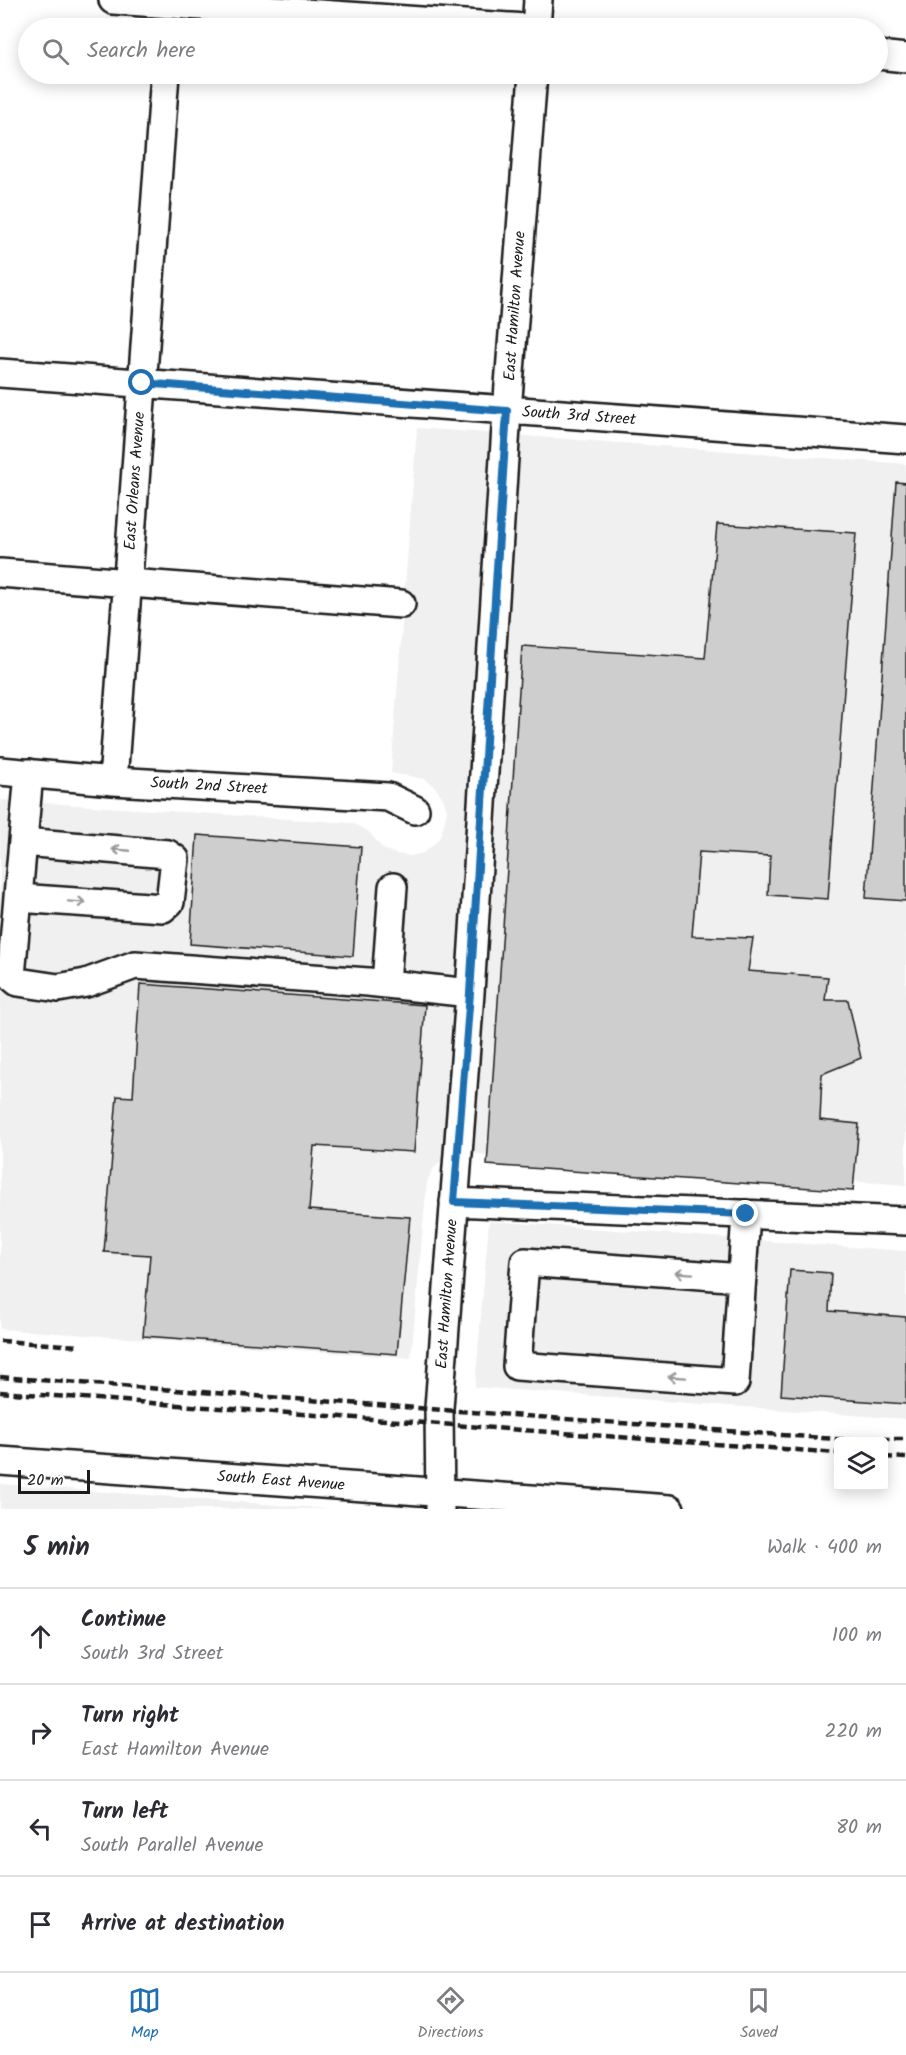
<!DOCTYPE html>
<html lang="en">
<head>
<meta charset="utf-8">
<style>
  body { margin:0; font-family:Kalam,sans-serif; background:#f7f7f7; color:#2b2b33 }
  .controls { position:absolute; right:18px; bottom:18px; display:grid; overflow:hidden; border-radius:6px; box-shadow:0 3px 15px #0003 }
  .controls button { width:54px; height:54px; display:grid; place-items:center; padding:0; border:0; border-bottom:2px solid #e1e1e2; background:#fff; color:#2b2b33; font:30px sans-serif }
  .scale { position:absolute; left:18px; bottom:15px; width:72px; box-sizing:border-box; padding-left:6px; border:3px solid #1c1c1c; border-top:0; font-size:16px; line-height:21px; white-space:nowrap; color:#1c1c1c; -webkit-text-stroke:4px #fff; paint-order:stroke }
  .stop { position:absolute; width:18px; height:18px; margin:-14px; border:4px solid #1f6fb2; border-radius:50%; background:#fff }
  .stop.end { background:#1f6fb2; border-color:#fff; box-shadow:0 2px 6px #0008 }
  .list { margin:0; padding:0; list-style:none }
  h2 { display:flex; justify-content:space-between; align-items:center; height:78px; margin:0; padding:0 24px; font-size:26px }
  h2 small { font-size:20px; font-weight:400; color:#7c7c81 }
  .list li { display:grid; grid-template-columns:39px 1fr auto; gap:18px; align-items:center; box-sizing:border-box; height:96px; padding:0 24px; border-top:2px solid #e1e1e2 }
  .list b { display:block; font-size:22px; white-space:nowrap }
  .list p { margin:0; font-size:20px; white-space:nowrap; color:#7c7c81 }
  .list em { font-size:20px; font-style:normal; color:#7c7c81 }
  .icon { flex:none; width:33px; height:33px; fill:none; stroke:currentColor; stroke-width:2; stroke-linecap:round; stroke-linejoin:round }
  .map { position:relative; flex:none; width:906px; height:1509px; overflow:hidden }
  .search { position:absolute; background:#fff; box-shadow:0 3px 15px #0003; left:18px; right:18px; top:18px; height:66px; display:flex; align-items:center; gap:15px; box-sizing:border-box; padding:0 21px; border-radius:33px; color:#7c7c81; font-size:22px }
  .sheet { height:462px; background:#fff }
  nav { display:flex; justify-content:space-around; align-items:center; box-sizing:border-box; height:84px; border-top:2px solid #e1e1e2; background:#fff; font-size:16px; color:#7c7c81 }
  nav a { display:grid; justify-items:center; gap:3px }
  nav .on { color:#1f6fb2 }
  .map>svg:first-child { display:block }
  .built { fill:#f0f0f0 }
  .building { fill:#cecece; stroke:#1c1c1c; stroke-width:1.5 }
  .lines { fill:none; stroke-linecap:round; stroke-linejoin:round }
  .minor-casing { stroke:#1c1c1c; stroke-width:32 }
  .minor { stroke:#fff; stroke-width:27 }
  .rail { stroke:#1c1c1c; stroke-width:4.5; stroke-dasharray:9 4.5; stroke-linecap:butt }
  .oneway { stroke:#999 }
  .route { stroke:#1f6fb2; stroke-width:8 }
  .labels { text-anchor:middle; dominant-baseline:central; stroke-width:5; stroke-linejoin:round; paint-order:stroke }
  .street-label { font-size:16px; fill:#1c1c1c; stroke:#fff }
</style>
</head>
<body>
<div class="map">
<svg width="906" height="1509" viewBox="0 0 906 1509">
  <rect width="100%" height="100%" fill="#fff"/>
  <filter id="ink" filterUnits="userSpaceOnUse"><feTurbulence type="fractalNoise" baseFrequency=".0167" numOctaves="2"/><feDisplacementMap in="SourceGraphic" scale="12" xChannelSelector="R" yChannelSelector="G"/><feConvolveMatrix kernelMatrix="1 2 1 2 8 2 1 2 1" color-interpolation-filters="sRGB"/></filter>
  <g filter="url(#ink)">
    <path class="built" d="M417,428L906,464V1185L462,1153L450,1155L440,1162L432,1170L427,1182L411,1358L0,1329V800L352,823L368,831L383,849L396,854L410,856L423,853L432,846L440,837L444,824L447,810L443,798L435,787L424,779L391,773Z
      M489,1221L906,1251V1419L475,1387Z
      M0,1484L331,1509H0Z"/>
    <path class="building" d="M896,482L906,483V901L866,898Z
      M717,524L856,533L828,899L768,895L770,856L699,852L692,936L753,938L748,971L828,977L825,1000H848L861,1058L822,1074L820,1120L859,1124L853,1191L487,1165L522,646L705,658Z
      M197,835L361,847L353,956L190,944Z
      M140,984L425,1005L414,1152L314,1146L309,1210L410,1217L397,1354L143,1336L150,1255L104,1252L117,1096L133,1097Z
      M790,1270L831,1273L829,1311L906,1317V1404L781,1395Z"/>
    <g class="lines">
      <defs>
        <path id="minor" d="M113,0L525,28
          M536,28L538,0
          M878,55L906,58
          M0,373L906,439
          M0,573L401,604
          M0,771L113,781L388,797L415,810
          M29,773L11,976L18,982L58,988L86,983L135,965L368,982L470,993
          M113,781L165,74
          M18,898L163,908L170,902L175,859L168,854L23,842
          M386,984L393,887
          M454,1202L906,1221
          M742,1278L525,1262L517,1366L735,1382L746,1214
          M0,1461L670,1509
          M440,1509L439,1408L470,993L507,411L533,74"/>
      </defs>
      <use href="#minor" class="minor-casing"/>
      <use href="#minor" class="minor"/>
      <path class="rail" d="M0,1341L80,1346
        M0,1377L876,1442
        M0,1392L838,1453
        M867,1439H906
        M884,1457L906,1458"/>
    </g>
    <defs><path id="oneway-shaft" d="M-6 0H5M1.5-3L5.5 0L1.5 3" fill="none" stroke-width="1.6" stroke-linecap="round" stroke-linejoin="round" transform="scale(1.5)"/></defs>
    <g class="oneway">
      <use href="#oneway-shaft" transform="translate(121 850) rotate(-175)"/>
      <use href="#oneway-shaft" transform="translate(77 902) rotate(4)"/>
      <use href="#oneway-shaft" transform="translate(684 1273) rotate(-176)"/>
      <use href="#oneway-shaft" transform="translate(677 1377) rotate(-176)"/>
    </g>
  </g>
  <g class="lines" filter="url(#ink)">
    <path class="route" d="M142,383L507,411L470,993L454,1202L746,1214"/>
  </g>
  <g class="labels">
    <g class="street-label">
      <text transform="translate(515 306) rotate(-86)">East Hamilton Avenue</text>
      <text transform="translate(579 416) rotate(4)">South 3rd Street</text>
      <text transform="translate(135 481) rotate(-86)">East Orleans Avenue</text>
      <text transform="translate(209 786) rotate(3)">South 2nd Street</text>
      <text transform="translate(447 1294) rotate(-86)">East Hamilton Avenue</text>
      <text transform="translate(281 1481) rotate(4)">South East Avenue</text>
    </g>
  </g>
</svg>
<div class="controls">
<button><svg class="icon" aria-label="layers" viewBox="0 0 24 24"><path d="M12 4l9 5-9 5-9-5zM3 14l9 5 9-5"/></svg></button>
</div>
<div class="scale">20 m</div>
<div class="stop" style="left:142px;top:383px"></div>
<div class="stop end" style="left:746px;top:1214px"></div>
<div class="search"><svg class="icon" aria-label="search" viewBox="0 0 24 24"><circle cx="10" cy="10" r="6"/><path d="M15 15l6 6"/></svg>Search here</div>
</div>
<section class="sheet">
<h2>5 min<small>Walk · 400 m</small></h2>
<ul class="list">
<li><svg class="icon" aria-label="ahead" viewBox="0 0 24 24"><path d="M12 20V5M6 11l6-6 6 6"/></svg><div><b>Continue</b><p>South 3rd Street</p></div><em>100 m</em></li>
<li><svg class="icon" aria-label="right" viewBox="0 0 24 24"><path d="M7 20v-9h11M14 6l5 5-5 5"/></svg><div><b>Turn right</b><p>East Hamilton Avenue</p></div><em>220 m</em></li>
<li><svg class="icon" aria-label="left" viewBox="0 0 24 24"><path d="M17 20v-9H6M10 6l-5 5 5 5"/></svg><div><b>Turn left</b><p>South Parallel Avenue</p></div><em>80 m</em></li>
<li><svg class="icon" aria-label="arrive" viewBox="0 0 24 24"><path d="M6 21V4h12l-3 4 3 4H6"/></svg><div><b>Arrive at destination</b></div></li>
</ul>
</section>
<nav>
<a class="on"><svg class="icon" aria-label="map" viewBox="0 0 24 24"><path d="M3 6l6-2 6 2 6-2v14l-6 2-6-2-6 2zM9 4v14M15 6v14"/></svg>Map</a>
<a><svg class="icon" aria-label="directions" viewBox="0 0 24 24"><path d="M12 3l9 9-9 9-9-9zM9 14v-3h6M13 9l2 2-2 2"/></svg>Directions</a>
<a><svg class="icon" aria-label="saved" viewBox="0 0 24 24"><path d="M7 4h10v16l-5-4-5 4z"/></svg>Saved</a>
</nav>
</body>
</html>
